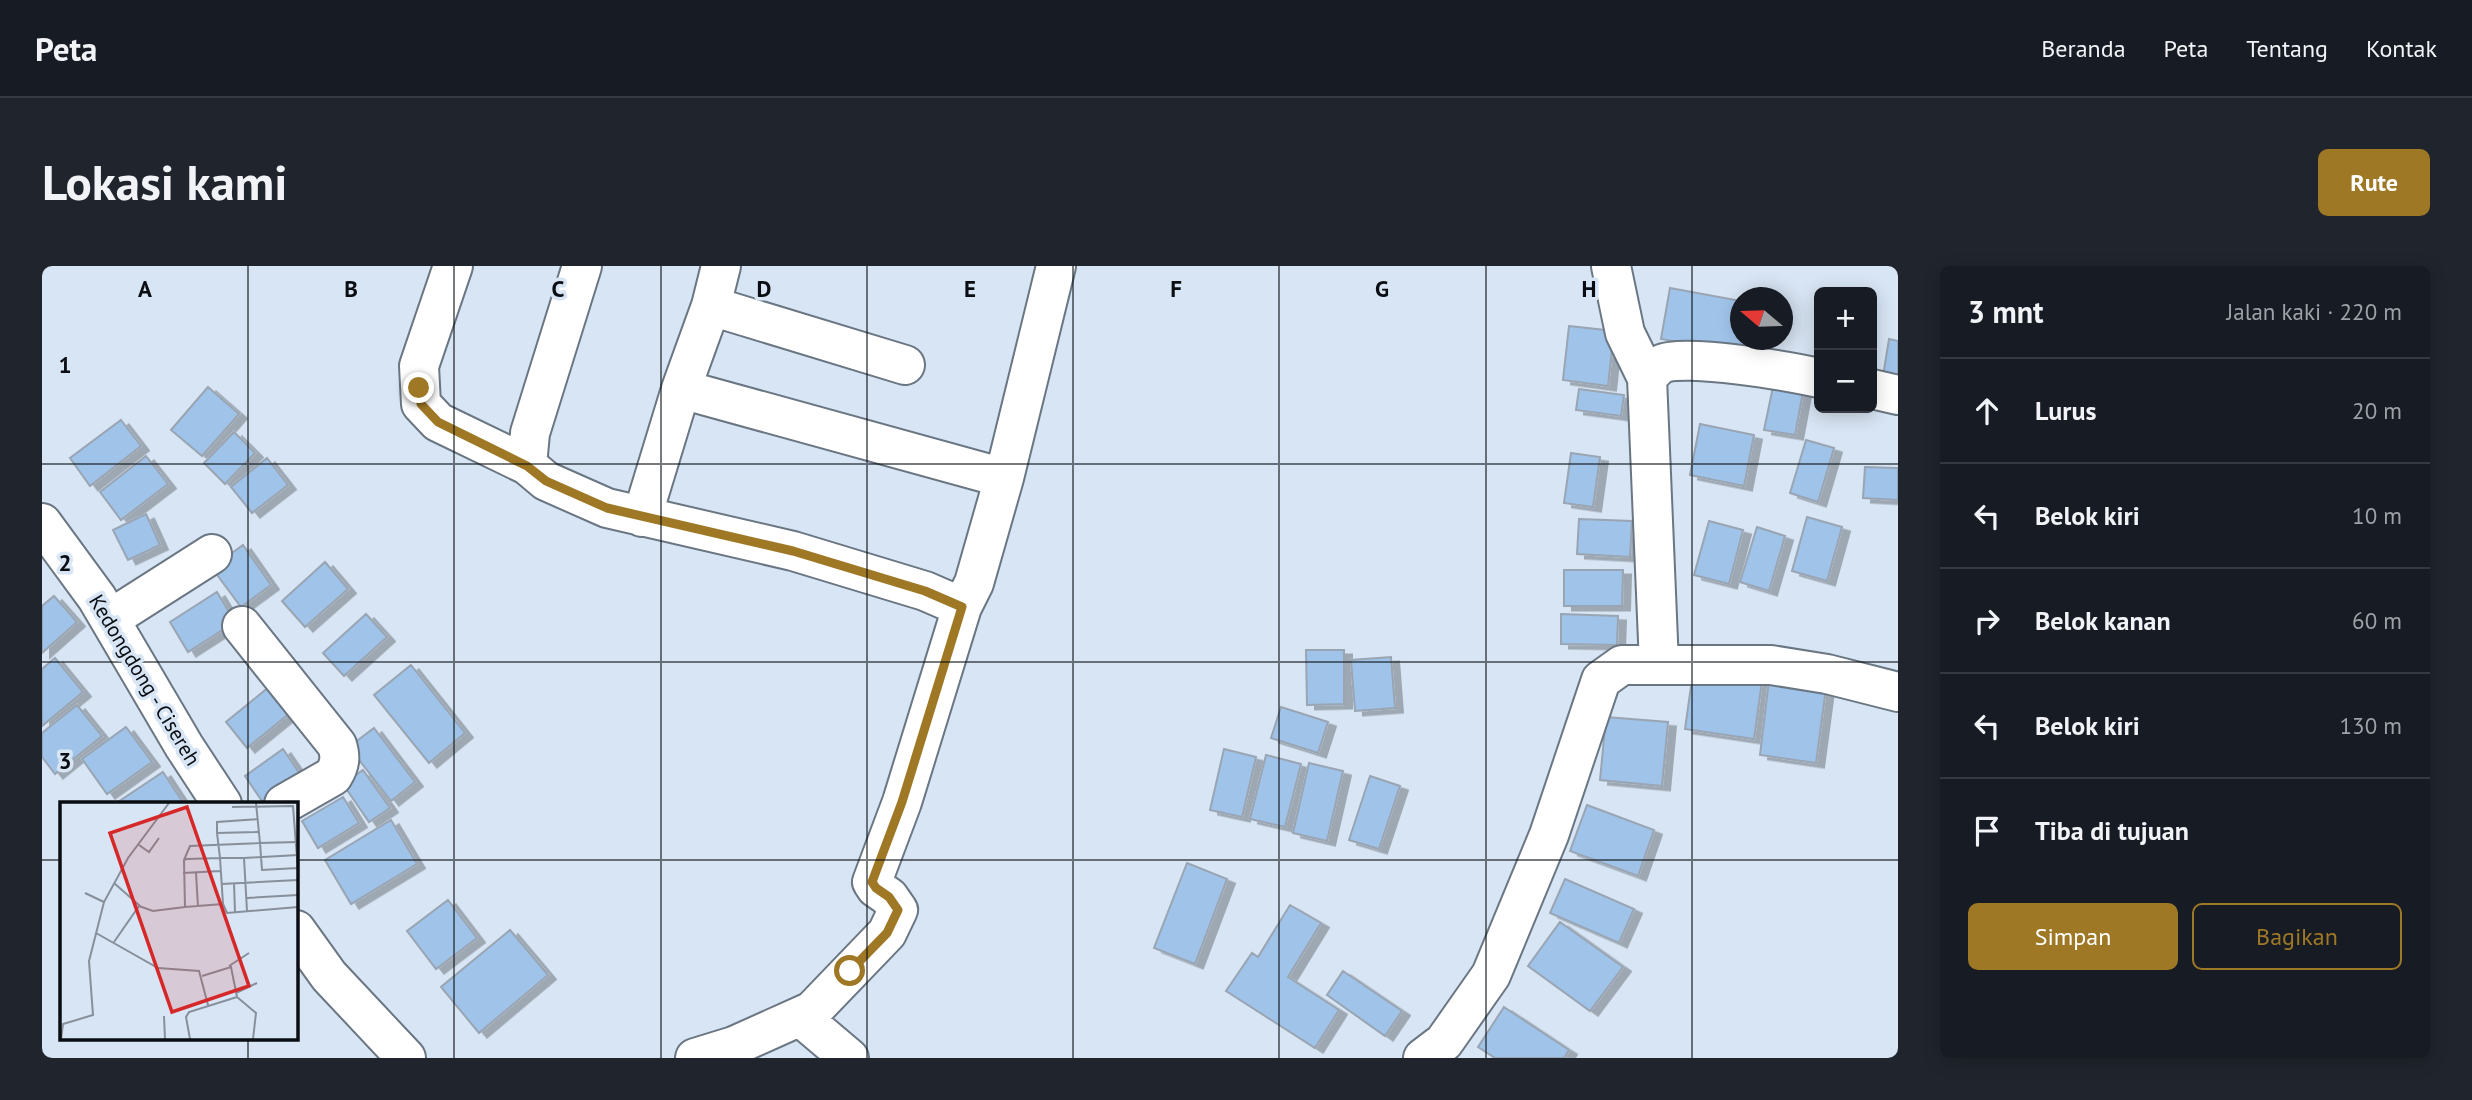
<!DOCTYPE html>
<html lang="id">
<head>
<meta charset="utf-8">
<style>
  body { margin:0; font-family:"PT Sans",sans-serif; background:#20242c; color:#f1f3f6 }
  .controls { position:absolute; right:21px; top:21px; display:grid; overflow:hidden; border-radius:10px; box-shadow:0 4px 18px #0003 }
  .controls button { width:63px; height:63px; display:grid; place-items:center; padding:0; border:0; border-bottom:2px solid #363941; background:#171b24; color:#f1f3f6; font:35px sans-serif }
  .compass { position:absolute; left:1688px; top:21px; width:63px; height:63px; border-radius:50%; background:#171b24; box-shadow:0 4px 18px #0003; rotate:289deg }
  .stop { position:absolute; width:21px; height:21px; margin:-16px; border:5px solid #9f7825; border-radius:50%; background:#fff }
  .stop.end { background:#9f7825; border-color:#fff; box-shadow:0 2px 7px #0008 }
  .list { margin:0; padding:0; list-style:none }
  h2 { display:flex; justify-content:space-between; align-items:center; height:91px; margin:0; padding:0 28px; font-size:30px }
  h2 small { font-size:23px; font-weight:400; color:#9ea1a6 }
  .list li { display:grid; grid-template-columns:46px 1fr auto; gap:21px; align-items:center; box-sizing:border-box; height:105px; padding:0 28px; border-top:2px solid #363941 }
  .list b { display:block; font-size:26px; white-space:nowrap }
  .list em { font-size:23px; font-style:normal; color:#9ea1a6 }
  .actions { display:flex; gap:14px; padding:21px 28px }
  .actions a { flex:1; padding:16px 0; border:2px solid #9f7825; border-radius:10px; text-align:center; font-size:24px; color:#9f7825 }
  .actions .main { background:#9f7825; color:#fff }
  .icon { flex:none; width:38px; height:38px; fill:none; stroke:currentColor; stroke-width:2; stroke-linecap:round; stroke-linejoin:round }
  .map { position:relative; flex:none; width:1856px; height:792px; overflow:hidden; border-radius:10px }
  header { display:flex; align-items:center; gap:42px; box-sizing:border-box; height:98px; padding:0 35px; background:#171b24; border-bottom:2px solid #363941 }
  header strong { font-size:33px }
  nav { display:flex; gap:38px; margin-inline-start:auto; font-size:24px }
  .intro { display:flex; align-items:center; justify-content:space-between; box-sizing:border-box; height:168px; padding:0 42px }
  h1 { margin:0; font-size:49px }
  .button { padding:18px 32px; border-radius:10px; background:#9f7825; color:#fff; font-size:24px; font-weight:700 }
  main { display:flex; gap:42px; padding:0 42px }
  aside { flex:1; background:#171b24; border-radius:10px; box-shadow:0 4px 18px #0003 }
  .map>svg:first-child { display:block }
  .building { fill:#a0c3e9; stroke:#99a5b3; stroke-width:2; filter:url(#shadow) }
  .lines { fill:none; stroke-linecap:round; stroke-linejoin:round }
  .minor-casing { stroke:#6a7682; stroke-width:42 }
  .minor { stroke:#fff; stroke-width:38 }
  .route { stroke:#9f7825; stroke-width:9 }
  .grid { fill:none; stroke:#0a0e13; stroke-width:2; stroke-opacity:0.55 }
  .labels { text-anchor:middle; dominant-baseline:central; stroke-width:7; stroke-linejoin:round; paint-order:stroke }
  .street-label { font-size:21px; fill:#0a0e13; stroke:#d8e5f4 }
  .inset-road { fill:none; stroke:#868f9a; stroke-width:2 }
  .view { fill:#d62828; fill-opacity:0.15; stroke:#d62828; stroke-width:3.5 }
  .inset-edge { fill:none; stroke:#0a0e13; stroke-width:3.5 }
  .grid-label { font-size:23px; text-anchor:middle; font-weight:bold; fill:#0a0e13; stroke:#d8e5f4; stroke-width:7; stroke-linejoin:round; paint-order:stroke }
</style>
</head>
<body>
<header>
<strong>Peta</strong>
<nav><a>Beranda</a><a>Peta</a><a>Tentang</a><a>Kontak</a></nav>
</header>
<div class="intro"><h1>Lokasi kami</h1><a class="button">Rute</a></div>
<main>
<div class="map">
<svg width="1856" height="792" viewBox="0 0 1856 792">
  <defs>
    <filter id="shadow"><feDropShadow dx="8" dy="4.5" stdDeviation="0" flood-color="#0004"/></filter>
  </defs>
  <rect width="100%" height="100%" fill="#d8e5f4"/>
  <path class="building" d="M1628,22L1699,35V74H1704L1701,88L1619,73Z
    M1527,60L1572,65L1566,120L1521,114Z
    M1847,73L1856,75V119L1840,116Z
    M166,121L197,148L160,190L129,164Z
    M1731,121L1761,126L1753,169L1722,164Z
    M1537,123L1582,129L1579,150L1534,144Z
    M79,154L99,180L48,220L28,192Z
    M1658,158L1712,169L1702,220L1648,209Z
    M192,166L213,187L183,218L162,197Z
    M1764,174L1792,182L1776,236L1748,227Z
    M1529,187L1558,191L1551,241L1522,237Z
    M104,190L126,218L79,254L58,226Z
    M225,192L246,219L210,247L189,221Z
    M1823,201L1856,202V234L1821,232Z
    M104,248L118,279L86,294L71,264Z
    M1765,251L1800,261L1785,315L1750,305Z
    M1537,253L1590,255L1588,291L1535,288Z
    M1667,255L1701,264L1687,318L1652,309Z
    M1715,261L1743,270L1727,325L1698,316Z
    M201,279L229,319L199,341L170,302Z
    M283,296L306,323L263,361L240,335Z
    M1522,304H1581L1580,340H1522Z
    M175,326L193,356L146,386L128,356Z
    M12,330L35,356L0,387V340Z
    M324,348L345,371L302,410L281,387Z
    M1519,348L1576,350L1575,379L1519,378Z
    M1264,384H1302V438L1265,439Z
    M1349,391L1353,442L1313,445L1309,394Z
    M13,392L41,426L0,460V403Z
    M369,399L423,467L387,497L332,429Z
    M1651,406L1720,415L1712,473L1643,463Z
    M1727,414L1784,422L1774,497L1718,489Z
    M227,421L248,447L205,482L184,456Z
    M35,439L60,470L13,508L0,491V467Z
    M1239,441L1286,456L1276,487L1229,472Z
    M1564,451L1626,456L1620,520L1558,514Z
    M84,461L110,496L65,528L40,493Z
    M332,462L373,516L349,535L307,481Z
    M241,483L260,511L222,538L203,510Z
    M1182,483L1214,491L1200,551L1168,544Z
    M1224,489L1259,498L1243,561L1208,553Z
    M1267,497L1301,505L1285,575L1251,567Z
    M321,504L348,542L327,556L301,518Z
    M121,506L142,538H73Z
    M1328,510L1358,520L1337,583L1307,574Z
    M301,531L317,557L276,582L260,555Z
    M1545,539L1612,564L1596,610L1528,585Z
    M349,554L375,598L309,638L283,594Z
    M1145,597L1185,613L1153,698L1112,682Z
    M1523,613L1592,643L1577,677L1508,647Z
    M406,634L435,672L394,703L365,665Z
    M1248,639L1279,657L1246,711L1297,744L1273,782L1184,725L1210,687L1216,691Z
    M1518,656L1581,701L1548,745L1486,700Z
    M468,664L506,709L437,767L399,721Z
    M1301,705L1360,745L1343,770L1285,729Z
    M1462,741L1527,784L1522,792H1453L1436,781Z"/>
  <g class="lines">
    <defs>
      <path id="minor" d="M411,0L377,100L379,138L396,156L485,199
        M540,0L488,167L485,199L504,215L565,242L751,285L883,325L920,341L932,317L962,212L1014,0
        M1569,0L1583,67L1605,112
        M669,40L863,99
        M639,123L962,212
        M1830,123L1856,129
        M600,251L639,123L669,40L679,0
        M0,257L55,332L142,480L180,538
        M68,353L170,288
        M200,360L295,479C299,491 298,499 291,510L242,538
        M1617,399L1605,112C1609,108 1615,100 1620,98C1641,87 1751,106 1777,112
        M254,664L287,710L364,792
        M653,792L692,780L770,745
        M807,792L768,759L770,745L845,667L856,644L847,631L834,622L830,616L860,536L920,341
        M1381,792L1402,776L1449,709L1507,569L1559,414L1580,399H1729L1785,408L1856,426"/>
    </defs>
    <use href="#minor" class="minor-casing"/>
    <use href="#minor" class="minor"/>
  </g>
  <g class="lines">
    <path class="route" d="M377,122L379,138L396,156L485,200L504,215L565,242L751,285L883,325L920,341L860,536L830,616L834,622L847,631L856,644L845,667L808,705"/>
  </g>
  <path class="grid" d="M206,0V538M412,0V792M619,0V792M825,0V792M1031,0V792M1237,0V792M1444,0V792M1650,0V792M0,198H1856M0,396H1856M0,594H19M254,594H1856M206,773V792"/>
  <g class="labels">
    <g class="street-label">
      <text transform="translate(103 414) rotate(59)">Kedongdong - Cisereh</text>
    </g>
  </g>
  <g transform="translate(18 536)">
    <rect width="238" height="238" fill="#d8e5f4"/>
    <path class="inset-road" d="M172,5L233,4L238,69M198,17L157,20V31L160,56L163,102L125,105L124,58L127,57L160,56H184L238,53M157,31L199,30M238,40L200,41L202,68L238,66M79,43L89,50L99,36M184,56L187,109M124,58L130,44L200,41L196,1M123,71L160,69M136,71L138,105M54,81L80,104M174,81L175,110M161,82L238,78M25,91L44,100M187,96L238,93M163,102L167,111L238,105M36,131L98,166L139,169L148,203M54,140L79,104L93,109L125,105M169,164L189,151M176,191L197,181M177,195L196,211L193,237M104,214L105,237M1,237L3,222L33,213L29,159L44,100L68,56L109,1M130,237L126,215L129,210L177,195L171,165L142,174"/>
    <path class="view" d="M127,5L189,184L112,210L50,31Z"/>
    <rect width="238" height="238" class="inset-edge"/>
  </g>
  <g class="grid-label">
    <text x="103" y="31">A</text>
    <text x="309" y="31">B</text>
    <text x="516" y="31">C</text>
    <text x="722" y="31">D</text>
    <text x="928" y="31">E</text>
    <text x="1134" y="31">F</text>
    <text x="1340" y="31">G</text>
    <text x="1547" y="31">H</text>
    <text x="23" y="107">1</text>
    <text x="23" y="305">2</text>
    <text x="23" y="503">3</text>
  </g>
</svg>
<div class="controls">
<button>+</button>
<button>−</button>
</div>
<svg class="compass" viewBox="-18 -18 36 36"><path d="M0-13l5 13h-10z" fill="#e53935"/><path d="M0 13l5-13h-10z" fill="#9ea1a6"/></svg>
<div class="stop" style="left:808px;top:705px"></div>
<div class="stop end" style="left:377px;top:122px"></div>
</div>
<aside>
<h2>3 mnt<small>Jalan kaki · 220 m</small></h2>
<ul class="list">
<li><svg class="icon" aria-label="ahead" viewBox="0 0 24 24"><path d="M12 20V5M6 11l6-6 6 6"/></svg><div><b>Lurus</b></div><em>20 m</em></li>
<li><svg class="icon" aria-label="left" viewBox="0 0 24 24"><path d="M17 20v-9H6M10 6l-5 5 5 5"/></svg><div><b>Belok kiri</b></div><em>10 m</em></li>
<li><svg class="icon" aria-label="right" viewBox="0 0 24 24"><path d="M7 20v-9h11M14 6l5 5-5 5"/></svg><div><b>Belok kanan</b></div><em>60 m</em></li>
<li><svg class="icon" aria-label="left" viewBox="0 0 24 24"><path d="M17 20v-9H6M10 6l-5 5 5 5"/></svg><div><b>Belok kiri</b></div><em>130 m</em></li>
<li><svg class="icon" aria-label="arrive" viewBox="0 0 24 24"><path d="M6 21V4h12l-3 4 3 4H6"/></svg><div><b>Tiba di tujuan</b></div></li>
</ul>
<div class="actions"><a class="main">Simpan</a><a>Bagikan</a></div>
</aside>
</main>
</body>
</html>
